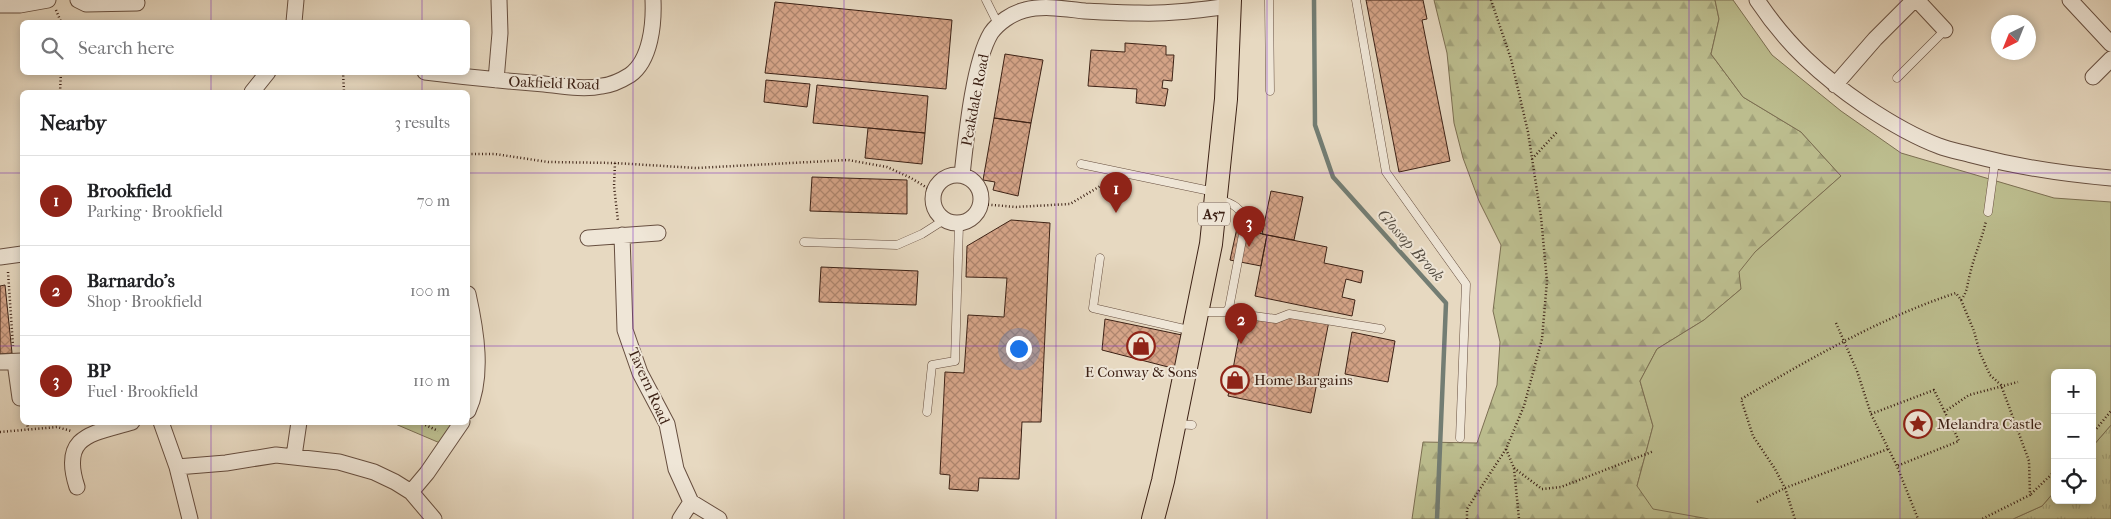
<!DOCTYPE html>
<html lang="en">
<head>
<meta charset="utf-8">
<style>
  body { margin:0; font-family:"IM FELL French Canon",serif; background:#f6f6f6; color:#202124 }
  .controls { position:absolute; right:15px; bottom:15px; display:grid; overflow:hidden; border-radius:8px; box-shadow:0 2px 8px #0003 }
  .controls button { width:45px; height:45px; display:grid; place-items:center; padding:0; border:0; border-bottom:1px solid #e0e0e0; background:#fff; color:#202124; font:25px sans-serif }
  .compass { position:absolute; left:1991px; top:15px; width:45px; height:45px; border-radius:50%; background:#fff; box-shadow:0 2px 8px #0003; rotate:223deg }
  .you { position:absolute; left:1018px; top:348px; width:18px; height:18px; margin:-12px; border:4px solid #fff; border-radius:50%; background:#1a73e8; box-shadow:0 0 0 8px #1a73e833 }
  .badge { display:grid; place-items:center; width:32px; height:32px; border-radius:50%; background:#8f2418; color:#fff; font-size:16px; font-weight:700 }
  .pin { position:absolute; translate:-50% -41px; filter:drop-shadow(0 1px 2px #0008) }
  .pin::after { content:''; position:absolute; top:26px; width:18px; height:15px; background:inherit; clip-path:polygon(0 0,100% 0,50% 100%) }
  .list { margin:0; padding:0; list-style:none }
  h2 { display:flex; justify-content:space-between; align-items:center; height:65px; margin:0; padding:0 20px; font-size:21px }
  h2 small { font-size:16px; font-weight:400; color:#757577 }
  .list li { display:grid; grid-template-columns:32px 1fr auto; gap:15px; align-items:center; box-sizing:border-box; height:90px; padding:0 20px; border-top:1px solid #e0e0e0 }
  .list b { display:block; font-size:19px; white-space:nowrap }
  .list p { margin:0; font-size:16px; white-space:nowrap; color:#757577 }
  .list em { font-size:16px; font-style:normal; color:#757577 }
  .icon { flex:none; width:28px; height:28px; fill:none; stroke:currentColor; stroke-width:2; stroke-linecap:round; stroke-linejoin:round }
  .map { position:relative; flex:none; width:2111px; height:519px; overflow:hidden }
  .search { position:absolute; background:#fff; box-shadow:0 2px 8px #0003; left:20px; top:20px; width:450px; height:55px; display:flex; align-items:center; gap:12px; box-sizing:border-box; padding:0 18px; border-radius:8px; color:#757577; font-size:19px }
  .panel { position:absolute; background:#fff; box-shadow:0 2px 8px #0003; left:20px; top:90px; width:450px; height:335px; border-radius:8px }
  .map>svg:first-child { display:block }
  .grass { fill:url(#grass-tufts); stroke:#7c6f52 }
  .forest { fill:url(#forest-firs); stroke:#7c6f52 }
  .park { fill:#bcbd8e; stroke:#7c6f52 }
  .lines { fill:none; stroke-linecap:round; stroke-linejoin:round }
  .stream { stroke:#737d73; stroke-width:4.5 }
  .building { fill:url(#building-cross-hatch); stroke:#3c2115 }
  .service-casing { stroke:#674f40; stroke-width:9 }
  .minor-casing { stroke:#674f40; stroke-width:17 }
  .primary-casing { stroke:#3c2115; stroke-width:24 }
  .path { stroke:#3c2115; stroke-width:2.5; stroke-dasharray:1 2.5; stroke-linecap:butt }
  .service { stroke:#efe6d7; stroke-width:8 }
  .minor { stroke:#efe6d7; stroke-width:15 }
  .primary { stroke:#e7d9c1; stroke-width:22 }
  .grid { fill:none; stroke:#7b2cbf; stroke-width:1; stroke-opacity:0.55 }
  .labels { text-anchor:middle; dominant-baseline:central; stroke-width:4; stroke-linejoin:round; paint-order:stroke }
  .shield { fill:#efe6d7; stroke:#725c4f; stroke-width:1 }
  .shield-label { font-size:14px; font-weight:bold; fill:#3c2115 }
  .street-label { font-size:15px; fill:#3c2115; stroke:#efe6d7 }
  .poi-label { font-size:15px; fill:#3c2115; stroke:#efe6d7; text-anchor:start }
  .water-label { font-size:16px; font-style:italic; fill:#574f44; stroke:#efe6d7 }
</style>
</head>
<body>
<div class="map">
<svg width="2111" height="519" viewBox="0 0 2111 519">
  <defs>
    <pattern id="grass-tufts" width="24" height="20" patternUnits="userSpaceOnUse" patternTransform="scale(1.25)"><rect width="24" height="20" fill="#bcbd8e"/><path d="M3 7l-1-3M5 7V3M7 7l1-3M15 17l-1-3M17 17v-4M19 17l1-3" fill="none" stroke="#a2a27a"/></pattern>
    <pattern id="forest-firs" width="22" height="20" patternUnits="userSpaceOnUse" patternTransform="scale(1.25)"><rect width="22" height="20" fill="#bcbd8e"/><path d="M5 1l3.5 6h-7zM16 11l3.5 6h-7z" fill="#a2a27a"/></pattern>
    <pattern id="building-cross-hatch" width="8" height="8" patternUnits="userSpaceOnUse" patternTransform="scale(1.25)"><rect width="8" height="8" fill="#d6a589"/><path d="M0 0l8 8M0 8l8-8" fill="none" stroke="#af866f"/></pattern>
  </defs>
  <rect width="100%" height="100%" fill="#e7d9c1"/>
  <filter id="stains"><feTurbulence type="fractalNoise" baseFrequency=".004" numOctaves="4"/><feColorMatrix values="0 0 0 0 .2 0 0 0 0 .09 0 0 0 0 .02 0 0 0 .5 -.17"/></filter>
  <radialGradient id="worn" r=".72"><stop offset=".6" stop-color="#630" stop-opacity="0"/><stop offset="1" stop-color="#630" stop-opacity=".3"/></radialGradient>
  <path class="grass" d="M2111,425V519H2013L2042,506L2055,491V500H2092V447Z"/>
  <path class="forest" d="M1434,0H1715L1719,19L1711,54L1743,97L1801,132L1841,176L1755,252L1741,289L1704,320L1657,349L1640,381L1653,426L1637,486L1709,519H1412L1423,442L1477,443L1497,385L1500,342L1493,311L1501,245L1479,201L1463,158L1454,123L1447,53Z"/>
  <path class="park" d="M1715,0H1733L1772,55L1841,111L1901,153L2054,198L2111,202V425L2092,447V373H2055V491L2042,506L2013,519H1709L1653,509L1637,486L1653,426L1640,381L1657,349L1704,320L1741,289L1739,272L1755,252L1841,176L1801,132L1743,97L1711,54L1719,19Z
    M393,423H448L460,427L447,446Z"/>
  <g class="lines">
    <path class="stream" d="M1314,0L1315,125L1333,177L1446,303L1437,519"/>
  </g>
  <path class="building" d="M1366,0H1423L1427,19L1422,20L1450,161L1399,172Z
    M775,2L952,20L946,89L765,73Z
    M1125,43L1166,46V55H1174L1172,81L1163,80L1162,88L1168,89L1165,106L1136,103L1137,89L1088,86L1091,50L1125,52Z
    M1005,54L1043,60L1031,123L994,118Z
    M766,80L810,84L807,107L764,102Z
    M817,85L928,96L925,133L813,123Z
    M994,118L1031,123L1018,196L993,190L995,182L983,180Z
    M868,128L925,133L922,164L865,158Z
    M812,177L907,180V214L810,211Z
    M1271,191L1303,197L1294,240L1262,234Z
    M1011,220L1050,223L1041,422H1022L1019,479L979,478L978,491L949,489L950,475L940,474L945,372L964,373L968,315L1004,317L1007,278L966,277L967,246Z
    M1237,228L1267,235L1261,266L1230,260Z
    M1267,235L1327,247L1324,263L1363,271L1361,283L1346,279L1342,297L1355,300L1352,316L1255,296Z
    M821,267L918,271L916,305L819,302Z
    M5,285L12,353L0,354V286Z
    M1243,315L1282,321L1288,315L1329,321L1311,413L1228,396Z
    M1105,319L1182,335L1176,369L1102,350Z
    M1352,332L1395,341L1388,382L1345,374Z"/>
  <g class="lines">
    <defs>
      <path id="service" d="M986,0L998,24
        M1269,0L1270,91
        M1356,0L1386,172L1466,284L1460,438
        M1897,78L1945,30
        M1081,164L1215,192
        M1988,212L1995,161
        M804,242L897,245L922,234L944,220
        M1100,258L1093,308L1193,331
        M1199,312H1226L1229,308L1245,224C1243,208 1232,203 1218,199
        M1226,312L1276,319L1289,314L1381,329
        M927,412L932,365L955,361L959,224
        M1176,424L1192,425"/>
      <path id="minor" d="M78,0L86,4L137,3
        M1757,0C1787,45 1821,76 1865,106C1889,122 1912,136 1939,146C1949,150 1961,152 1972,155C2018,167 2064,174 2111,178
        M1917,0L1945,30
        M2070,0L2111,44
        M0,5H20L48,0
        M294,22L296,0
        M425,72C465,77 505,81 544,84C562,86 584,90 602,86C611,85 622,80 630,75C651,60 654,23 653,0
        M2093,77L2111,59
        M496,80L500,33L499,0
        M1835,85L1875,39L1914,0
        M252,92L268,72
        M933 199a24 24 0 1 1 48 0a24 24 0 1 1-48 0Z
        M962,175C966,139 973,63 991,33C998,23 1012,13 1025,10C1044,5 1066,9 1085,11C1103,12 1121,13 1139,13C1170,14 1199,10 1230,6
        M622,235L625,330L640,373L667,424L676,469L691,502L719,519
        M588,238L658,233
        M0,257L22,254
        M468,294C476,330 484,376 468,411
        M0,362L22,361
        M15,362L20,398
        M161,422L177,467L190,519
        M294,456L299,422
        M177,467L226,463L276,455L339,462L374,472L395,482L411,492L434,519
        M77,487C60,435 92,434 132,422
        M411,492L427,473L462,422
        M680,519L691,502"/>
      <path id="primary" d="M1153,519L1163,481L1211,244L1226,99L1230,0"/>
    </defs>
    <use href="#service" class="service-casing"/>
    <use href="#minor" class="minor-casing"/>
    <use href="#primary" class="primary-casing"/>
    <path class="path" d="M56,10L61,22
      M343,72L344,92
      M60,92L61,72
      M468,154H495L548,162L615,163L696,168L848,160L887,167L911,178L934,192
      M1532,159L1557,132
      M615,163L614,186L618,221
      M981,204L1016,207L1070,204L1102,185L1104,180
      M8,272L13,346
      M1961,300C1968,291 1967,284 1970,274C1974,256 1982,239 1986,221
      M1836,323L1857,371L1871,414L1897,466L1918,519
      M1944,412L1969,395L2018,382
      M1871,414L1934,390L1959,441L1897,466
      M27,422L28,429
      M419,422L438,431
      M0,432L57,427L71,431
      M2092,434L2111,411
      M1506,449L1514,468L1519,519
      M1514,468L1542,489L1561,487L1654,451
      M2031,494L2055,471
      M1757,502L1785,488L1888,449
      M1467,519V509L1506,449L1524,406L1542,339L1547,281L1541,217L1528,132L1511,59L1491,0
      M1795,519L1785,488L1775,469L1753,436L1741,399C1810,359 1880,318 1956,293L1961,300L1974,331L1980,353L1990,375L2001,385L2029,461L2030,495L1982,519"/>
    <use href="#service" class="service"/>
    <use href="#minor" class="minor"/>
    <use href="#primary" class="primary"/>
  </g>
  <path class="grid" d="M211,0V22M422,0V22M633,0V519M844,0V519M1056,0V519M1267,0V519M1478,0V519M1689,0V519M1900,0V519M211,72V92M422,72V92M0,173H22M468,173H2111M0,346H22M468,346H2111M211,422V519M422,422V519"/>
  <defs>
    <symbol id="shop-ring" viewBox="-11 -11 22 22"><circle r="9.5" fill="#efe6d7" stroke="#8f2418" stroke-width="1.5"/><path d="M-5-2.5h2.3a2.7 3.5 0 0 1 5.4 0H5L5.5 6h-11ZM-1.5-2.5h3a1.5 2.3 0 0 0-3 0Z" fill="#8f2418"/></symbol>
    <symbol id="sight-ring" viewBox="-11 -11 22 22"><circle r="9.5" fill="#efe6d7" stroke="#8f2418" stroke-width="1.5"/><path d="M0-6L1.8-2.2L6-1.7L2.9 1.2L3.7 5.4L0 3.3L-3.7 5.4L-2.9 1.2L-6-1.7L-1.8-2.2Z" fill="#8f2418"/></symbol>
  </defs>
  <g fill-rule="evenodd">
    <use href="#shop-ring" x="1125" y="330" width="32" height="32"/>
    <use href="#shop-ring" x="1219" y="364" width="32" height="32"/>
    <use href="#sight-ring" x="1902" y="408" width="32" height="32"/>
  </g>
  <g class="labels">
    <rect class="shield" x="1198" y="202.5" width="32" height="23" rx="4"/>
    <g class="shield-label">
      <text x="1214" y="214">A57</text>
    </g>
    <g class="street-label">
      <text transform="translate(554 83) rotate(2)">Oakfield Road</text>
      <text transform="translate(975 100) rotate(-79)">Peakdale Road</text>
      <text transform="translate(649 386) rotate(66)">Tavern Road</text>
    </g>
    <g class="poi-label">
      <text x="1141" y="372" text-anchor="middle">E Conway &amp; Sons</text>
      <text x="1254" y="380">Home Bargains</text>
      <text x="1937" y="424">Melandra Castle</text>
    </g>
    <g class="water-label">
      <text transform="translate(1411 245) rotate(48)">Glossop Brook</text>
    </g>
  </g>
  <rect width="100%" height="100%" filter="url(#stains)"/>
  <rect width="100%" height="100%" fill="url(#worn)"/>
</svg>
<div class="controls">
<button>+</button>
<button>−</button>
<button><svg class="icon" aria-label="locate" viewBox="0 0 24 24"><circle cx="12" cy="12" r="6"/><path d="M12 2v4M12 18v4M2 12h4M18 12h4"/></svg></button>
</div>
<svg class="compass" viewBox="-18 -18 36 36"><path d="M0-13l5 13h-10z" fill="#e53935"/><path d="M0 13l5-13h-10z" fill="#757577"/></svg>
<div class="you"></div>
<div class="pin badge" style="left:1116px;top:213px">1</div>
<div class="pin badge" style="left:1241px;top:344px">2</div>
<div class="pin badge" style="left:1249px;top:247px">3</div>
<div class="search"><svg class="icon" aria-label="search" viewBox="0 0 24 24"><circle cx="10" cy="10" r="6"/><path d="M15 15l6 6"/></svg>Search here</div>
<section class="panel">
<h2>Nearby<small>3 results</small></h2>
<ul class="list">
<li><span class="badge">1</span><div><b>Brookfield</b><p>Parking · Brookfield</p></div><em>70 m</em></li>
<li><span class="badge">2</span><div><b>Barnardo's</b><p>Shop · Brookfield</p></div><em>100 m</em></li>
<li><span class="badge">3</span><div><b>BP</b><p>Fuel · Brookfield</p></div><em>110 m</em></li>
</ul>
</section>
</div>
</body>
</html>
